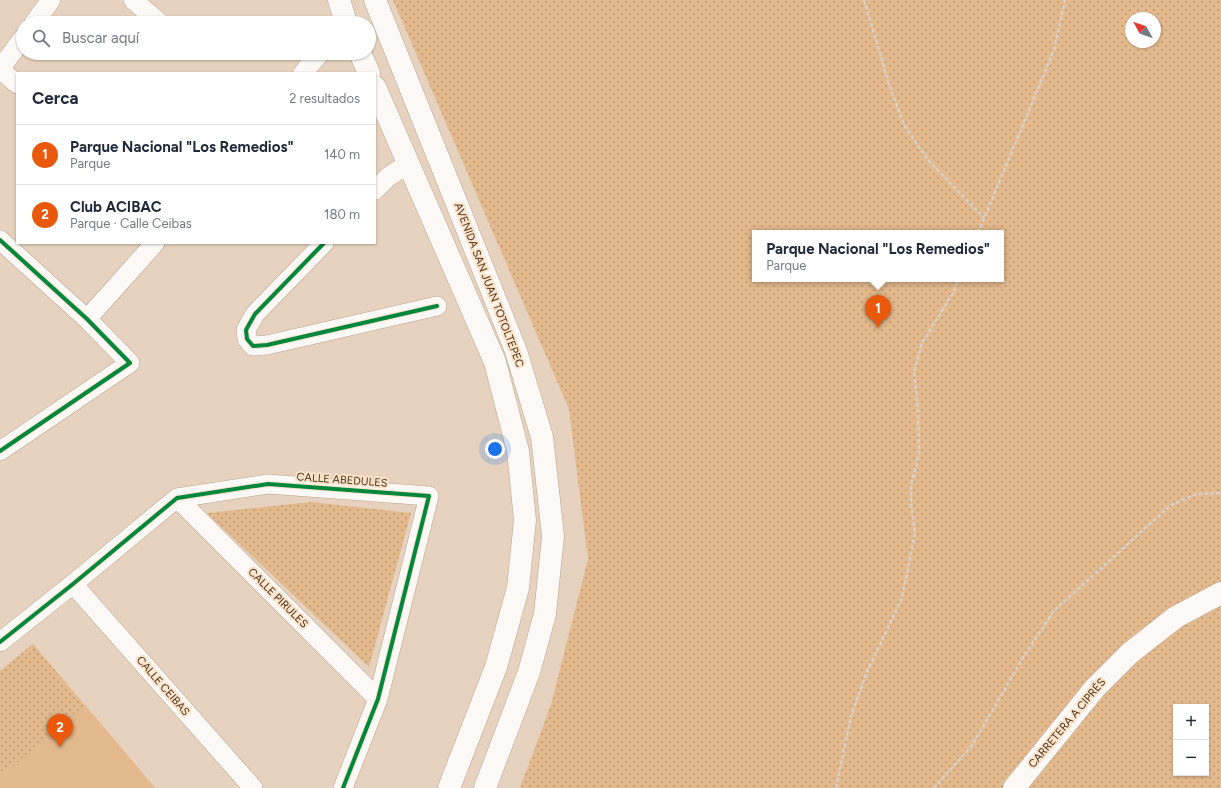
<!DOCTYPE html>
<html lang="es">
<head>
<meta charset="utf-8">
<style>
  body { margin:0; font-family:Figtree,sans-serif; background:#f6f6f7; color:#1f2937 }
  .controls { position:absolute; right:12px; bottom:12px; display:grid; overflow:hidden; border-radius:0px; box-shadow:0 1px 3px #0004 }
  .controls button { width:36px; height:36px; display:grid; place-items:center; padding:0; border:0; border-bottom:1px solid #e0e1e3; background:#fff; color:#1f2937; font:20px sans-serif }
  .compass { position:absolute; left:1125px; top:12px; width:36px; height:36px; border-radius:50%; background:#fff; box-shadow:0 1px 3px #0004; rotate:310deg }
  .you { position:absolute; left:495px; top:449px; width:14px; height:14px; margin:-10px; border:3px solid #fff; border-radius:50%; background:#1a73e8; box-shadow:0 0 0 6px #1a73e833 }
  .badge { display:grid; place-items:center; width:26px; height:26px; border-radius:50%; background:#ea580c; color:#fff; font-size:13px; font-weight:700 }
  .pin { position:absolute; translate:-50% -33px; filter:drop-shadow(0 1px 2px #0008) }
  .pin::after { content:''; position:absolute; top:21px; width:14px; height:12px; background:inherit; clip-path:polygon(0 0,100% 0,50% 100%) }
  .popup { position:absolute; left:752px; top:230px; width:252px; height:52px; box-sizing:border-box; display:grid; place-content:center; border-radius:0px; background:#fff; filter:drop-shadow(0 1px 3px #0005); font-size:13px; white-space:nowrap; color:#747a83 }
  .popup b { font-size:15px; color:#1f2937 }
  .popup::after { content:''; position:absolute; left:50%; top:100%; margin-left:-8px; border:8px solid transparent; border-top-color:#fff }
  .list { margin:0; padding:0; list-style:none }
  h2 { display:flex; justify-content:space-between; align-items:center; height:52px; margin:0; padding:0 16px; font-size:17px }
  h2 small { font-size:13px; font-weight:400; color:#747a83 }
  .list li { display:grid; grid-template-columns:26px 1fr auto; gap:12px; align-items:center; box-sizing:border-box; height:60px; padding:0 16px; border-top:1px solid #e0e1e3 }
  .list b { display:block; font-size:15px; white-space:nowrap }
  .list p { margin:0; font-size:13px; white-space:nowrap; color:#747a83 }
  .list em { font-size:13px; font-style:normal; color:#747a83 }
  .icon { flex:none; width:22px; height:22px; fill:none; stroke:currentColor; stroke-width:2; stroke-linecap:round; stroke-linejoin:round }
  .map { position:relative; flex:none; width:1221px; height:788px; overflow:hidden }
  .search { position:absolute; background:#fff; box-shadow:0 1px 3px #0004; left:16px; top:16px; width:360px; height:44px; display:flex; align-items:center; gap:10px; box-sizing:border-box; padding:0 14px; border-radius:22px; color:#747a83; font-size:15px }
  .panel { position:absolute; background:#fff; box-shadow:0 1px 3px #0004; left:16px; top:72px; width:360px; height:172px; border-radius:0px }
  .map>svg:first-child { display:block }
  .grass { fill:url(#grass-dots); fill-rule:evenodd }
  .pitch { fill:#e3b98d }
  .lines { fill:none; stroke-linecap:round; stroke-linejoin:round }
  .minor-casing { stroke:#b7a48f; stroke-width:20 }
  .secondary-casing { stroke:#b7a48f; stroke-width:23 }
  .path { stroke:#d8d1ca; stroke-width:2.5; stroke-dasharray:4 2; stroke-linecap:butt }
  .minor { stroke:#fbf8f5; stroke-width:19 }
  .secondary { stroke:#fbf8f5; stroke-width:22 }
  .cycleway-casing { stroke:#fbe2ca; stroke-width:6 }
  .cycleway { stroke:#00873e; stroke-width:4 }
  .labels { text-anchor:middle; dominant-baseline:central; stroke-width:4; stroke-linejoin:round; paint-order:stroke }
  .street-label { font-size:11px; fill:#493117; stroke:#fbe2ca }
</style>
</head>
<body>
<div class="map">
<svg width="1221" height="788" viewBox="0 0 1221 788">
  <defs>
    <pattern id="grass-dots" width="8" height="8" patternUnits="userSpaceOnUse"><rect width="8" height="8" fill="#e3b98d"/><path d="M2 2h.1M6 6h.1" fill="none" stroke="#ba9772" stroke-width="1.8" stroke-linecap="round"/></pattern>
  </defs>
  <rect width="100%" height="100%" fill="#e6d2be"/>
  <path class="grass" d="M393,0H1221V788H520L551,705L588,559L569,409ZM1131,18H1155V42H1131ZM755,233H1001V279H755ZM1176,707H1206V773H1176Z
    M311,502L411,513L369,667L207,513Z
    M33,644L155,788H0V671Z"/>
  <path class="pitch" d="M85,705L155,788H0V777Z"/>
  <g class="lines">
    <defs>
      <path id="minor" d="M133,0L160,23
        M34,23L51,0
        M0,69L23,38
        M0,69L17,84
        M303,73L320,53
        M375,190L388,177L409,163
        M0,240L87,319L130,363L0,451
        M324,243L255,314L246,330L247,339L253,346L267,345L437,306
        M87,319L155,243
        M177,498L378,699
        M73,584L253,788
        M0,642L73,584L177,498L268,484L429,496L378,699L343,788"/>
      <path id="secondary" d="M339,0L346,23
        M375,0L516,351L542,437L553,536L545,614L529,672L485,788
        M360,53L369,73
        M375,87L495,362L518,451L525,520L518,588L496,667L449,788
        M1014,788L1095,688L1130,653L1176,617L1221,593"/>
    </defs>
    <use href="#minor" class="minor-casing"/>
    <use href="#secondary" class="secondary-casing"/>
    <path class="path" d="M864,0L889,84L904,125L928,160L984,218
      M978,233L1054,50L1065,0
      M836,788L851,716L867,672L902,598L915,533L911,504V486L919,454L918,410L914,372L922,343L953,293L959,279
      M934,788L973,744L1024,656L1054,611L1171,505L1196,494L1221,493"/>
    <use href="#minor" class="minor"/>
    <use href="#secondary" class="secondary"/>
    <defs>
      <path id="cycleway" d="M0,240L87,319L130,363L0,451
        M324,243L255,314L246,330L247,339L253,346L267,345L437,306
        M0,642L73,584L177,498L268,484L429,496L378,699L343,788"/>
    </defs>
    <use href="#cycleway" class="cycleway-casing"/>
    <use href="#cycleway" class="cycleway"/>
  </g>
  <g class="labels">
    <g class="street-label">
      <text transform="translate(489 285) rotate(69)">AVENIDA SAN JUAN TOTOLTEPEC</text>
      <text transform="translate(342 480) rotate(4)">CALLE ABEDULES</text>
      <text transform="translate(278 598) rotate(45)">CALLE PIRULES</text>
      <text transform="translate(163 686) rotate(49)">CALLE CEIBAS</text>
      <text transform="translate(1067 723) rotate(-50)">CARRETERA A CIPRÉS</text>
    </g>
  </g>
</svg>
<div class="controls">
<button>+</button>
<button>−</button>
</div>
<svg class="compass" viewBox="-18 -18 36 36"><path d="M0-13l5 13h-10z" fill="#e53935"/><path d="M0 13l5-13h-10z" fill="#747a83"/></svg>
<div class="you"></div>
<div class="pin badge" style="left:878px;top:328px">1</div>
<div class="popup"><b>Parque Nacional &quot;Los Remedios&quot;</b>Parque</div>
<div class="pin badge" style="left:60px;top:747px">2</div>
<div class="search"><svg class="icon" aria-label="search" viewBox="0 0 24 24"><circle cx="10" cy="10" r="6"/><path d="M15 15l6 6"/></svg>Buscar aquí</div>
<section class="panel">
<h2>Cerca<small>2 resultados</small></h2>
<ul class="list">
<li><span class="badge">1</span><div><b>Parque Nacional &quot;Los Remedios&quot;</b><p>Parque</p></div><em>140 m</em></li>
<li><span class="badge">2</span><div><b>Club ACIBAC</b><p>Parque · Calle Ceibas</p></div><em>180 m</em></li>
</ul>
</section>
</div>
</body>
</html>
